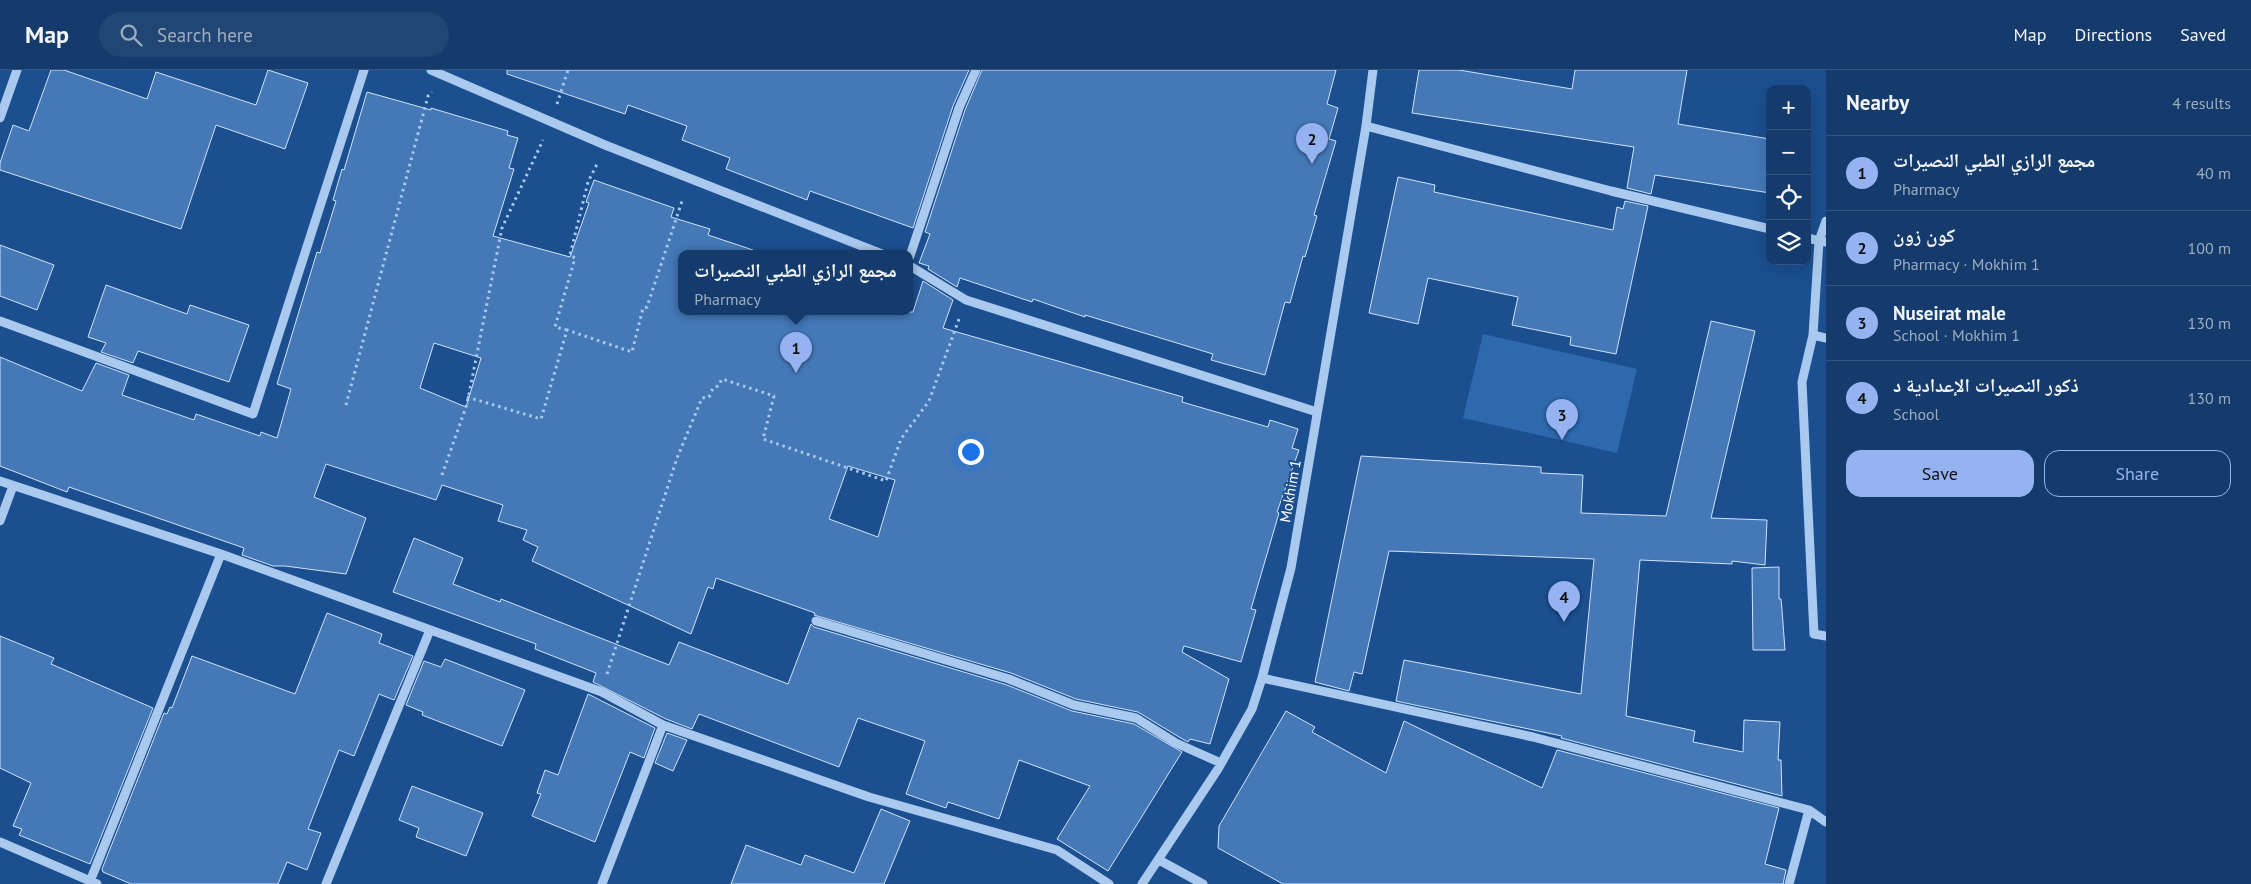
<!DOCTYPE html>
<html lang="en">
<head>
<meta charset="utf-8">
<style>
  body { margin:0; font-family:"PT Sans","Noto Naskh Arabic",sans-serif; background:#214673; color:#f1f3f6 }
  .controls { position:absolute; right:15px; top:15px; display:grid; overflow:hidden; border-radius:10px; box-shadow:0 5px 20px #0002 }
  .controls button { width:45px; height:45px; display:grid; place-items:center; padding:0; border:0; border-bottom:1px solid #33557e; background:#143b6b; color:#f1f3f6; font:25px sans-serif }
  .you { position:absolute; left:970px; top:381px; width:18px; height:18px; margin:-12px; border:4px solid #fff; border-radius:50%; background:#1a73e8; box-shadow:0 0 0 8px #1a73e833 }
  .badge { display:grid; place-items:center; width:32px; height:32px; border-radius:50%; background:#95b2f1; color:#111; font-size:16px; font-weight:700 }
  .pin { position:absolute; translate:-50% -41px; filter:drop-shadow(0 1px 2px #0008) }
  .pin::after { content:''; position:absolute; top:26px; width:18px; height:15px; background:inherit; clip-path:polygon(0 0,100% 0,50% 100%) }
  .popup { position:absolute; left:678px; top:180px; width:235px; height:65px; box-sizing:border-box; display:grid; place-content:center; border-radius:10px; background:#143b6b; filter:drop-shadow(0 1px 4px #0005); font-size:16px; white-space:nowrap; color:#9dadc1 }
  .popup b { font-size:19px; color:#f1f3f6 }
  .popup::after { content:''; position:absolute; left:50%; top:100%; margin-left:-10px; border:10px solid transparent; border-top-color:#143b6b }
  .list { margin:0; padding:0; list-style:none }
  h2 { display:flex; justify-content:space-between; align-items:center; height:65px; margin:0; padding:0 20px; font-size:21px }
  h2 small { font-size:16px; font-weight:400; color:#9dadc1 }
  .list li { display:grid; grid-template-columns:32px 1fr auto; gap:15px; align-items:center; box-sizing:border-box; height:75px; padding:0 20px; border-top:1px solid #33557e }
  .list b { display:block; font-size:19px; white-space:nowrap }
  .list p { margin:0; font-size:16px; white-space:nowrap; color:#9dadc1 }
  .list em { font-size:16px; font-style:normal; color:#9dadc1 }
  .actions { display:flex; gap:10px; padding:15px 20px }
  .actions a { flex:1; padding:11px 0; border:1px solid #95b2f1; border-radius:15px; text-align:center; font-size:18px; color:#95b2f1 }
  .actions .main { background:#95b2f1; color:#111 }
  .icon { flex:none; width:28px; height:28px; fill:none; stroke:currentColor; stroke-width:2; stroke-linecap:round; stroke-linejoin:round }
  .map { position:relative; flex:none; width:1826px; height:814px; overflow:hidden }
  header { display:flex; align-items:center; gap:30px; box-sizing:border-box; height:70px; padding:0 25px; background:#143b6b; border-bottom:1px solid #33557e }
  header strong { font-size:24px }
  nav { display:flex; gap:28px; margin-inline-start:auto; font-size:18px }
  .search { width:350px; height:45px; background:#214673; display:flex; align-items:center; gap:12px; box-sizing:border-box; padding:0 18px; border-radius:28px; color:#9dadc1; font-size:19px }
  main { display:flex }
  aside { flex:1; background:#143b6b }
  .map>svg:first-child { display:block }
  .pitch { fill:#2e69ad }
  .building { fill:#4478b7; stroke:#cfe3fa; fill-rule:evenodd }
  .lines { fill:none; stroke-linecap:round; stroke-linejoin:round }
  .path { stroke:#a9c9ee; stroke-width:3; stroke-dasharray:2.5 4; stroke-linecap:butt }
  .minor { stroke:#a9c9ee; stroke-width:9 }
  .labels { text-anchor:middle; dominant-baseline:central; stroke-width:4; stroke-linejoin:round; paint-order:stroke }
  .street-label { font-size:15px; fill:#fff; stroke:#1b4f8f }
</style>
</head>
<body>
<header>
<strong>Map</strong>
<div class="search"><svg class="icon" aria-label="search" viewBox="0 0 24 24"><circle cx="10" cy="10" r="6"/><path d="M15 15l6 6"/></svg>Search here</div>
<nav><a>Map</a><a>Directions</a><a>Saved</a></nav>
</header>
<main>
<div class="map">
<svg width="1826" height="814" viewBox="0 0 1826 814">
  <rect width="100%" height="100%" fill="#1b4f8f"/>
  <path class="pitch" d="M1483,264L1637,299L1617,383L1463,348Z"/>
  <path class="building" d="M51,0H64L147,29L156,2L256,35L268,0L308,13L285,79L216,55L181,159L0,100V93L13,55L29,61Z
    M507,0H969L953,36L913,158L810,121L807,130L726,99L730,88L682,70L687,56L628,35L625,44L507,4Z
    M982,0H1336L1327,34L1338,38L1329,69L1336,71L1314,145L1317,146L1305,187L1303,186L1290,233L1285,232L1265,305L1211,290L1213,284L1085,245V247L1033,229L1032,232L960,208L957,217L928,199L929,196L919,193L930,164L925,162L965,40Z
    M1419,0H1459L1572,19L1575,0H1687L1678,54L1770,69V123L1655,105L1651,124L1627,118L1634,77L1412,43Z
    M367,22L431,40V38L508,61L507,65L518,68L509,98L514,99L493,166L570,187L589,133L586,132L594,110L674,138L671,147L710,159L708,165L753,180L752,184H682V242H913L923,211L953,230L943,258L1183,327L1182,332L1268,357L1270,350L1298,359L1292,378L1299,380L1277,442L1279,443L1251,539L1256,540L1241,592L1184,576L1182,582L1229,609L1210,674L1190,669L1188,672L1179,667L1138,642L1076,629L1011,603L814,545L815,543L716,508L713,519L708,517L691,564L532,491L538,477L523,470L527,460L498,451L503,435L442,415L436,430L326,394L314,427L366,448L346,504L285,496H273L242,485L244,478L69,417L67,422L0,396V287L82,321L96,293L129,305L122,325L194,350L196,344L260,366L261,362L277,368L291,319L277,314L317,182L320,183L336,131L333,130L342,99L344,100ZM434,273L481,288L466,337L420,318ZM848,396L895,410L878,467L829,449Z
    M1398,107L1435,115L1434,122L1613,160L1617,137L1623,139L1625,131L1648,136L1616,284L1570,275L1571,267L1512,255L1518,227L1428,208L1418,254L1369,243Z
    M0,175L54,195L37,240L0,226Z
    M106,215L187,244L190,235L249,255L229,312L138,281L133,293L101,282L106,273L88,267Z
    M1711,251L1755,261L1711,448L1767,450L1765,495L1732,491V494L1640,490L1626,646L1695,661L1693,672L1743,682L1744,650L1780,652L1778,690H1781L1782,726L1561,668L1562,666L1396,631L1404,590L1581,624L1594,489L1389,481L1362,604L1354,602L1349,621L1315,612L1361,386L1541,397V403L1583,405L1581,443L1666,446Z
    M414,468L463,488L453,514L500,532L501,529L669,595L679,572L788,614L811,554L814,557L1007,615L1072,641L1134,654L1182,682L1108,801L1057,769L1090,716L1019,690L999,749L948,732L946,738L906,724L925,671L858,648L839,697L699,644L692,659L666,649L593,612L596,603L535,579L536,574L393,522Z
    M1779,497V529H1781L1782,540L1785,580H1753L1752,498Z
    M327,543L382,564L379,573L413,586L394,630L379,624L354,686L339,680L308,759L321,763L307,800L287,792L278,814H131L103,802L102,799L164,643L167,644L170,637L172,638L192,586L295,624Z
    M0,566L54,588L51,594L153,638L90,794L19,765L22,759L13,756L31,713L0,698Z
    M445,589L525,620L502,676L422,645L423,642L406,635L424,591L441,597Z
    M588,624L655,658L644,688L630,682L595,772L532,746L541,724L537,723L545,700L558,705Z
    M1286,641L1315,657L1312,662L1386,703L1404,651L1542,718L1557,680L1779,738L1765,794L1786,800L1783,814H1283L1218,778L1219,756Z
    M667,663L687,670L673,701L655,693Z
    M412,716L483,743L466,786L416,767L419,758L399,750Z
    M881,739L910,751L884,814H731L746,775L801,795L805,785L854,803Z"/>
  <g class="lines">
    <path class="path" d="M557,34L568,0
      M567,260L555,257L575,188L570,185L588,112L597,94
      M467,327L541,349L567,260L632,282L643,238L647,237L683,128
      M346,335L428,26L432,22
      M442,405L467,334L502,158L543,70
      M607,604L677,388L702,328L709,327L713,318L718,316L722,309L774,326L763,369L886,411L901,369L929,331L959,249"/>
    <path class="minor" d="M431,0L605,75L882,184
      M0,48L17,0
      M1366,56L1611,121L1770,159
      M1826,151L1819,171L1813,265L1802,312L1814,564L1826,566
      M1807,168L1826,172
      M910,186L959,38L976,0
      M910,196L966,230L1317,342
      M0,251L253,344L364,0
      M1813,265L1826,268
      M0,411L221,484L602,622L663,655L869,727L1057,780L1109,814
      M0,451L13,416
      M816,551L1009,609L1074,635L1136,648L1176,673L1221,693
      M1262,608L1533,667L1809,740L1826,752
      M0,772L97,814
      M1159,790L1203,814
      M89,814L221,484
      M326,814L430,560
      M602,814L663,655
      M1142,814L1218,699L1252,639L1262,608L1291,498L1366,56L1373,0
      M1789,814L1809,740"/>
  </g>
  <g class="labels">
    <g class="street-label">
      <text transform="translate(1290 421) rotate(-80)">Mokhim 1</text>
    </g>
  </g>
</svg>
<div class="controls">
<button>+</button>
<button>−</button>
<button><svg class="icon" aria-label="locate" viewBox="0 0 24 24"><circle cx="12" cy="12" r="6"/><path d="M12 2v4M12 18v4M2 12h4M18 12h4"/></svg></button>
<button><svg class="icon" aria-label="layers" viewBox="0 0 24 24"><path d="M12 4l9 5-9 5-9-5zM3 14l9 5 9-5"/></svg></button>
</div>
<div class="you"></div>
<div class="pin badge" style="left:796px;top:303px">1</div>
<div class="popup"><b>مجمع الرازي الطبي النصيرات</b>Pharmacy</div>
<div class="pin badge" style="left:1312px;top:94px">2</div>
<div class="pin badge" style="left:1562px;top:370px">3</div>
<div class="pin badge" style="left:1564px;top:552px">4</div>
</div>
<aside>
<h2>Nearby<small>4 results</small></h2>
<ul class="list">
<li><span class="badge">1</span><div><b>مجمع الرازي الطبي النصيرات</b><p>Pharmacy</p></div><em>40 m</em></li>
<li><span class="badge">2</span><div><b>كون زون</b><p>Pharmacy · Mokhim 1</p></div><em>100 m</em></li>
<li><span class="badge">3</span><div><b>Nuseirat male</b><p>School · Mokhim 1</p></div><em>130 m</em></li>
<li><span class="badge">4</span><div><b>ذكور النصيرات الإعدادية د</b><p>School</p></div><em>130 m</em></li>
</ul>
<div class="actions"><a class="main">Save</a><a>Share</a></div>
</aside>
</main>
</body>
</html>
